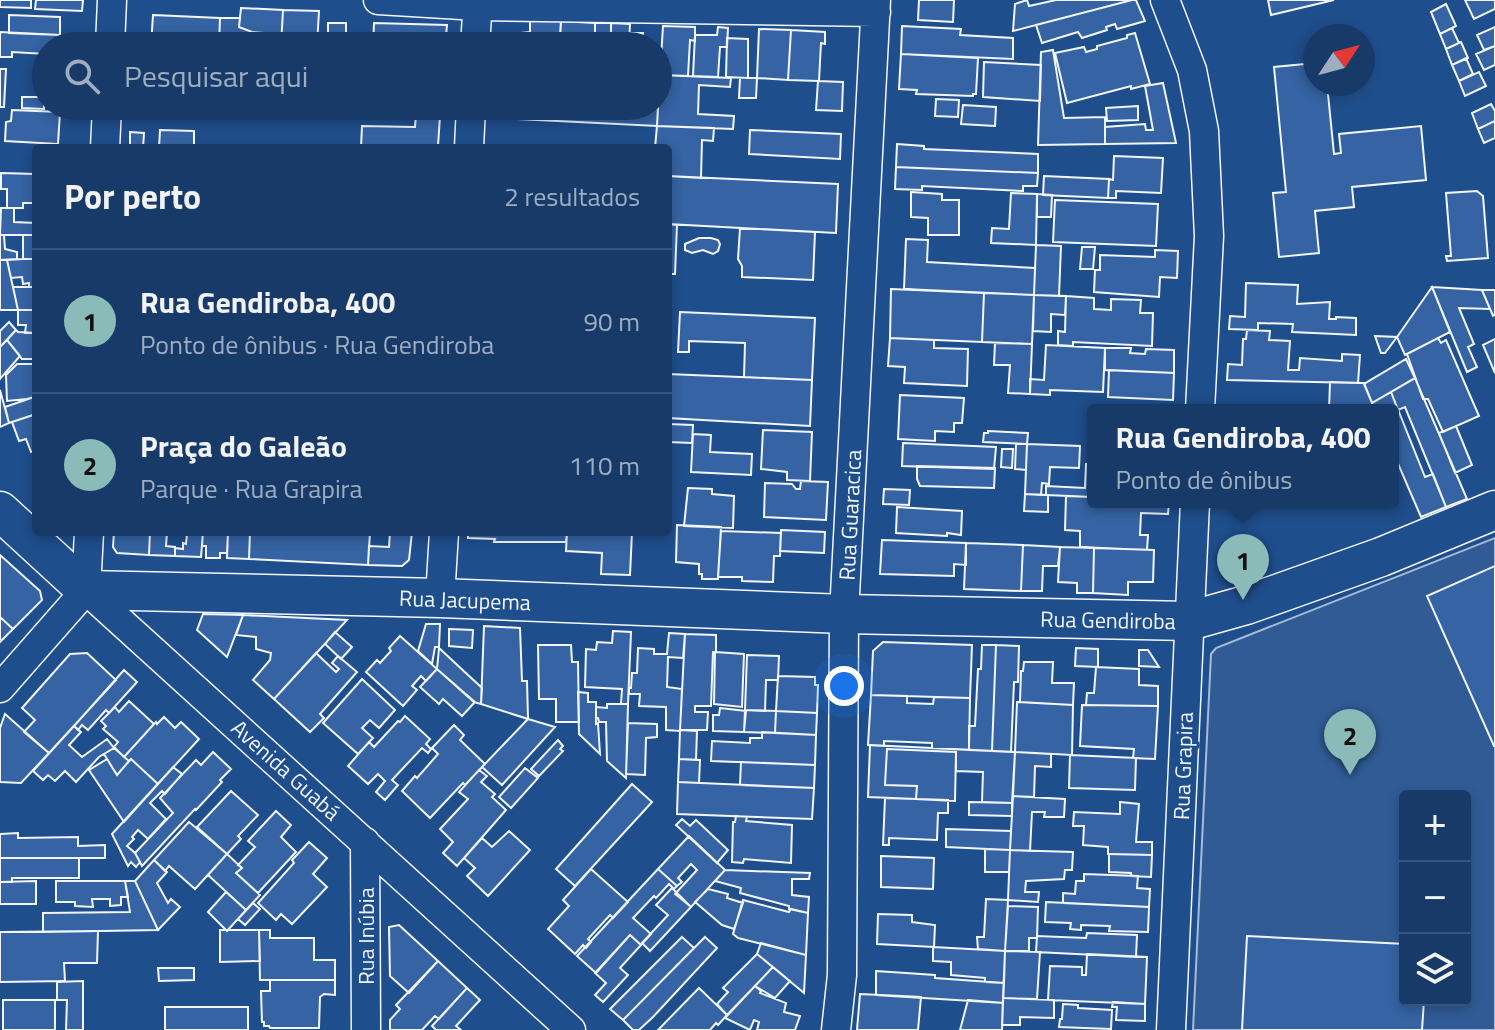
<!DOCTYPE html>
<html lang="pt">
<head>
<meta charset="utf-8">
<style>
  body { margin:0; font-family:"Titillium Web",sans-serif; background:#20416f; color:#f1f3f6 }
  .controls { position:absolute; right:24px; bottom:24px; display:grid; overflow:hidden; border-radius:8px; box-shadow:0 4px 12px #0003 }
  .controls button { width:72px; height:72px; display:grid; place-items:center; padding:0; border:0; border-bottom:2px solid #36547d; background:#173a69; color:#f1f3f6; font:40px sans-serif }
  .compass { position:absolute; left:1303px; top:24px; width:72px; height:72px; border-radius:50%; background:#173a69; box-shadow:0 4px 12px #0003; rotate:54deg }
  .you { position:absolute; left:844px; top:686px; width:28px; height:28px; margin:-20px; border:6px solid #fff; border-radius:50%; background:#1a73e8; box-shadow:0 0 0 12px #1a73e833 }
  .badge { display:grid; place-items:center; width:52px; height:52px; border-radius:50%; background:#8bbbb9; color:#111; font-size:26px; font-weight:700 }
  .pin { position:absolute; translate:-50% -66px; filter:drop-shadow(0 2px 4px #0008) }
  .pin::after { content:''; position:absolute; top:42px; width:28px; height:24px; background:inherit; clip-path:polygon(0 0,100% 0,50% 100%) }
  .popup { position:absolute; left:1087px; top:404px; width:312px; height:104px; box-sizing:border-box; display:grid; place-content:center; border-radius:8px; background:#173a69; filter:drop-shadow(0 2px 6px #0005); font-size:26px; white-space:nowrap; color:#9eadc0 }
  .popup b { font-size:30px; color:#f1f3f6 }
  .popup::after { content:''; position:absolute; left:50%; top:100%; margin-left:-16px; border:16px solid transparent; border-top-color:#173a69 }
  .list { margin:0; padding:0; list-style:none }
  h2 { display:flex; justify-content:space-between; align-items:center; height:104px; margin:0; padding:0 32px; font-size:34px }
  h2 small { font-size:26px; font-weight:400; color:#9eadc0 }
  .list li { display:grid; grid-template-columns:52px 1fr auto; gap:24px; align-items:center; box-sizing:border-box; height:144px; padding:0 32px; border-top:2px solid #36547d }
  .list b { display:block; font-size:30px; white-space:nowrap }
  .list p { margin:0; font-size:26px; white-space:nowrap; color:#9eadc0 }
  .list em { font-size:26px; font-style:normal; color:#9eadc0 }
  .icon { flex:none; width:44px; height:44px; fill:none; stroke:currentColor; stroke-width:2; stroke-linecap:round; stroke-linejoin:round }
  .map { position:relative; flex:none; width:1495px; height:1030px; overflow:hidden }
  .search { position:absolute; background:#173a69; box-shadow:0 4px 12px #0003; left:32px; top:32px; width:640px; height:88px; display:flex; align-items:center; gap:20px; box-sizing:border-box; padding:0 28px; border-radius:44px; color:#9eadc0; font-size:30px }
  .panel { position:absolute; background:#173a69; box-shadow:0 4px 12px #0003; left:32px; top:144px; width:640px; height:392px; border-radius:8px }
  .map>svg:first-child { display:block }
  .green { fill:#305b95; stroke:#a8bbd7; stroke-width:2; fill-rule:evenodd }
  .building { fill:#3563a3; stroke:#f2f6ff; stroke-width:2 }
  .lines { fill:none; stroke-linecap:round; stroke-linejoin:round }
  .street-casing { stroke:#f2f6ff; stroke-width:31 }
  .secondary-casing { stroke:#f2f6ff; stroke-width:41 }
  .street { stroke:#1f4e8c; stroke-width:28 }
  .secondary { stroke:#1f4e8c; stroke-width:38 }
  .labels { text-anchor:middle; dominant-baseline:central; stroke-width:6; stroke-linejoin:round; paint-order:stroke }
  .street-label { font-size:22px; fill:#f2f6ff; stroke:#1f4e8c }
</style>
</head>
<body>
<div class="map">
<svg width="1495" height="1030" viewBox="0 0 1495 1030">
  <rect width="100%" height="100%" fill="#1f4e8c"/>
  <path class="green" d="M1495,538V1030H1193L1211,654L1216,648ZM1405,796H1465V1000H1405Z"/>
  <path class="building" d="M0,0H31V8L0,7Z
    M36,0H83L82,11L35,9Z
    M919,0H954L953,22L918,20Z
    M1027,0L1029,6L1056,0H1132L1013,31L1015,4Z
    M1132,0H1136L1145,21L1117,29L1115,24L1106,27L1107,30L1082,38L1078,32L1042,43L1036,25Z
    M1268,0H1334L1271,15Z
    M1465,0H1495V9L1474,19Z
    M1446,4L1456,26L1440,34L1431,12Z
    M241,8L283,10L281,46H275L276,34L252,32L239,27Z
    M283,10L319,11L317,46H281Z
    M9,15L60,17V35L9,33Z
    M153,15L220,18L219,46H151Z
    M220,18H240L239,27L252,32L276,34L275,46H224L219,44Z
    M530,20L561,21L560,34L557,33L556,46H511L512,34L530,32Z
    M561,21L595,23V46H560Z
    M328,23H346V34H373V46H317L318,36L328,37Z
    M374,23L447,25L445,46H373Z
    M595,23H611V46H595Z
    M611,23L630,24L629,46H611Z
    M663,26L695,27V41L690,40L688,76L660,75Z
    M902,26L961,29L960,35L1013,38V59L901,54Z
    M718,27L728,28L727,47H720L718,77L693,76L695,35H717Z
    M1495,27V46L1484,50L1477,35Z
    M1452,28L1459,43L1446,49L1440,34Z
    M759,29L791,30L788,80L757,78Z
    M791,30L825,32V44L821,43L819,81L788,80Z
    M0,32L60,35V46H46V54L12,52V57H0Z
    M630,33H643L642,46H629Z
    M1135,33L1150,84L1131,89V86L1067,103L1055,53L1084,47L1086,52L1097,49V46L1127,38V35Z
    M727,38L748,39V78L726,77Z
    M1461,42L1468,58L1452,65L1446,49Z
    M1495,46V65L1484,70L1476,54Z
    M1053,50L1064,118L1105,117V144L1038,145L1041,52Z
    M901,54L978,58L976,94H973V96L916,94L917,90L899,89Z
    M1466,58L1473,74L1459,81L1452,65Z
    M984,62L1041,65L1040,101L983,97Z
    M1315,63V84H1327L1334,154L1341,153L1339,134L1421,126L1426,180L1352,187L1354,207L1315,211L1319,253L1279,257L1273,193L1286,192L1274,67Z
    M0,69H6L4,107H0Z
    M1479,72L1486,86L1465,96L1459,81Z
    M660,75L731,78L730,87L699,85L698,114L734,116L733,129L657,126Z
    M740,78H757L756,98H739Z
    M818,81L843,82L842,111L816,110Z
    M1163,83L1176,143L1105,144V127L1145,124L1146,130H1153L1145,86Z
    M22,97H44V109L22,108Z
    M936,99L959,100L958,117L935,116Z
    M1491,104L1495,111V121L1478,129L1472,113Z
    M963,105L996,107L995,126L961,124Z
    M519,106H658L657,126L518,119Z
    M1138,106V120L1107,121L1106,108Z
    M12,110L60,112L58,144L5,141L6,122L11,121Z
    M416,115L440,116L438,146L422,145L421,148H347L361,147L362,126L415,127Z
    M1495,121V138L1484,143L1478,129Z
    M657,126L714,128L713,141L702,140L701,178L668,176V148H655Z
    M160,130L194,131V148H159Z
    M750,130L841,134L840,159L749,154Z
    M130,132L144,133L143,148H130Z
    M897,144L924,146V149L1038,154V173L896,167Z
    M1114,156L1163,158L1161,193L1116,191V198H1108L1109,179L1113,180Z
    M896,167L1038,173L1037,186H1023V191L922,186V190L895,189Z
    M1,173L36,174V203H23V208H7V189H1Z
    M668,176L838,184L836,233L668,224Z
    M1044,176L1109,179L1108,198L1043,195Z
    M1477,191L1483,196L1488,258L1447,261L1446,256H1451L1446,193Z
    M911,192L942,194V200H959V235H928V218L911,217Z
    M1011,193L1037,194L1036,245L991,243L992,228L1009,229Z
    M1037,194L1052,195L1051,217H1037Z
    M1055,200L1158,204L1156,246L1053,242Z
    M1,208H14V222L36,223V235H0Z
    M668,224L677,225L675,274H668Z
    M740,228L815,232L813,280L742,277V266L738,259Z
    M0,235H4L5,249L17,252V259L0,260Z
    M23,235H36V259H23Z
    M699,238H711L718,240L720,244L718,251L713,254L703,250L692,253L685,250V244Z
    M906,239L928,240L927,262L1035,268L1034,295L904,289Z
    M1036,245L1061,246L1059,296L1034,295Z
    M1082,247H1095L1093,269H1080Z
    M1155,250L1178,251L1177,278L1160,277L1159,297L1094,292L1095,270H1100V255L1155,257Z
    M23,259H36V287H29V283L23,284L22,277L11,278L7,260Z
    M0,260H7L18,310H0Z
    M1246,283L1298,285L1297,304L1330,302L1329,319H1336V317L1356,318V335L1292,332L1293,324L1258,323V330L1229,329L1230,316L1245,317Z
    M13,287H36V310H18Z
    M1432,287L1450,332L1405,355L1397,337Z
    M1432,287L1482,290L1490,309L1459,308L1474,344L1468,347L1477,367L1467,372Z
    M891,289L984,293L982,342L890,338Z
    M1482,290H1495V315L1493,316Z
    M984,293L1034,295L1032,344L982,342Z
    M1034,295L1066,296L1065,315L1051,314V332L1033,331Z
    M1066,296L1094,298V309L1111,310V299L1141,300L1140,313H1153L1152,346L1073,342V346L1058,345V331L1065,332Z
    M18,310H36V333H25L26,325H18Z
    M680,312L815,318L812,380L744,377L745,343L689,341V352H678Z
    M9,322L16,330L0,347V331Z
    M16,330L18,332L36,333V359H22L7,340Z
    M1247,330L1270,331L1269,340L1290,341L1288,370H1299L1300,358L1342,361V354L1360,355L1358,383L1227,380L1228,364L1242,365L1243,339H1246Z
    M1375,336L1397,337L1385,353H1381Z
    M890,338L934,340V348L968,349L967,386L904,383L905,367L888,366Z
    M1438,338L1441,343L1446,340L1479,416L1443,432L1428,399H1423L1407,354Z
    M1495,339V373L1483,345Z
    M7,340L20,356L0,379V347Z
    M995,343L1032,344L1030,394L1008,393L1010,365H994Z
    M1046,345L1105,348L1103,392L1050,390V395L1030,394V379L1044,380Z
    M1105,348H1131L1130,353L1145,354L1146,349L1174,350V373L1105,370Z
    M1406,359L1415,378L1372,403L1364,384Z
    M17,364H36V400L34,397L27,399L7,401L6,375Z
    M1109,370L1174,373L1173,400L1108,397Z
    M668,374L812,380L810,426L668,418Z
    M1415,378L1467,499L1446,507L1405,407L1398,410L1391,392Z
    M1330,382L1364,383L1375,410H1329Z
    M0,390L9,423L0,427Z
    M1391,392L1425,477L1433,474L1446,507L1421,517L1393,452V410H1375L1372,403Z
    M900,395L964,398L962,423H954V432L935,431V441L898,439Z
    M34,397L36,414L9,423L5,407Z
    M36,414V450L31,452L26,439L19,441L12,422Z
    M668,424L693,425L692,443L668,442Z
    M1456,426L1472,465L1455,473L1439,433Z
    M763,430L812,432L810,481L787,480V472L761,469Z
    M988,431L1028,433L1027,444L983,442L984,433H988Z
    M693,434L711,435L710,452L752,454L751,475L691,472Z
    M903,443L996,447L994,469L902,466Z
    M1016,444H1027L1026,470L1015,469Z
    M1027,444L1080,446L1079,468L1050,467L1049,484L1042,483L1041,495L1025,494Z
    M1090,446H1093V497L1046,495V486L1085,488L1086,464H1089Z
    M1002,449H1013L1012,468L1001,467Z
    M917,466L995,468L994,488L920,486L917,479Z
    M801,481L828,482L826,520L764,517L765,483L792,484L796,489H800Z
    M688,488L712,489V494L734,496L733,528L684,526Z
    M884,489L910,490L909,505L883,504Z
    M1025,494L1048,495V512L1024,511Z
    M1066,496L1093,497V502H1169L1168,514L1141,513L1140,535H1148L1147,550L1080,547V531L1065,530Z
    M897,507L962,511L961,535L947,533V536L896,533Z
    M677,525L721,527L718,579H702V574H699V564L676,562Z
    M781,530L825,532L824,553L780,551Z
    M721,531L781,533L780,556H774L773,582L742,581V577H718Z
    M114,532H150L149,555L117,553L113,547Z
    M150,532H167L166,546L175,547V556L149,555Z
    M203,532L201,557L175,556V548L183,549V543L186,544L187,534L176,532Z
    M203,532H228L227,553H220V558H206V546H202Z
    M228,532H250L249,559L227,558Z
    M250,532H370L368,565L249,559Z
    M390,532H412L409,560L402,566L368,565L369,546L389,547Z
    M468,532H567L566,542H494L495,539L468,538Z
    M567,532H632L630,575L601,574L602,553L566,551Z
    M882,540L966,543V565L954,564V576L880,574Z
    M966,543L1023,545L1021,591L964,589Z
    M1023,545L1060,547L1058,566H1043L1042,591H1021Z
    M1060,547L1094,548L1093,593H1077V583L1058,582Z
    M1094,548L1154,550L1153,582H1128V595L1093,593Z
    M0,555L40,591L42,600L13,629L0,617Z
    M1495,566V746H1494L1427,596Z
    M203,614L243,615L227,657L197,630Z
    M243,615L347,620L274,699L253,680L270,660L271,653L256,649V637L236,635Z
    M0,617L13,629L0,642Z
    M426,624H440L439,647H435L432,664L418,651Z
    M484,626L520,628L522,681H527L528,719L481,704Z
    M449,629L473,630L472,648L449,646Z
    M613,631L631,632L628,704H621L622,689L585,687L586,649L596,650L597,642L612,643Z
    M335,632L352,647L341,659L325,644Z
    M669,633L685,634L683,658L668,657L667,687L682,689L680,731L666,730V707L639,706L640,694H629V688H631L632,673H637L638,648L654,649V654H667Z
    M685,634L716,635V652H713L711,706H695V712H708L707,730H680Z
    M400,636L437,669L426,681L421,676L412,686L417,690L403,706L366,672L377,660L380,663L391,651L389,648Z
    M883,642L972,645L970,698L871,695L873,651Z
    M538,645H571L572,662H578L579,722H556V699H539Z
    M982,645H996L992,751L969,750V726H975L978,669H981Z
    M996,645L1019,646L1018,682H1014L1011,752L992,751Z
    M439,648L482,688L481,704L474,702L437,669Z
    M1076,648L1098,649V667L1075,666Z
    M1139,650H1148L1159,667L1139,666Z
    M715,652L744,654L742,707L714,704Z
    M87,653L116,680L49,753L24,732L35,720L22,708L70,654Z
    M316,653L336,672L339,669L332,663L338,656L357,672L320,714L324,718L310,732L274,699Z
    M747,655L779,656L778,680H766L765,711L745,710Z
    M1024,662H1053L1052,683H1074L1073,705L1020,702L1021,671H1023Z
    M1096,667L1139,669V685L1158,686V706L1086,705L1087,693H1094Z
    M437,669L475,702L462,716L443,699L439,704L420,687Z
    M124,670L137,682L109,713L106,710L88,730L82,725L78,730L74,726Z
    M778,676L815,677V685H818L817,713L776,711Z
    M362,679L395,710L379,728L370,720L362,728L373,738L358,754L323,723Z
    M578,692L588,693V702H596V724L598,723L600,754L579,734Z
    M871,695L907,696V703L933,704L934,697L970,698L969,750L932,748V743L884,741V746L868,745Z
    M129,701L154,724L124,757L114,747L118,742L103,729L106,726L101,721L115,707L119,712Z
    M1017,702L1073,705L1072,755L1015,752Z
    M607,704H628L626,778L607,761L606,722H599L598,718H596V707L607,708Z
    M1082,705L1158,706L1155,759L1133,758L1134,749L1080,746Z
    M720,708L746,711L744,732L713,731V715H719Z
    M745,710L776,711L775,733L744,732Z
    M776,711L817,713L816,735L775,733Z
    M5,714L49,753L21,783L0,782V728Z
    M405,716L430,739L426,744L431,749L428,753L422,748L392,780L398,785L385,800L376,792L385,781L378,774L368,784L348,766L369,742L374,747L398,721L400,722Z
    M164,717L175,728L181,722L199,739L158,784L131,759L129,761L124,757L154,724L156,722L157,724Z
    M528,719L555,727L502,785L482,767Z
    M628,723L657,724V737L646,738L645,775L626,774Z
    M454,725L464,735L460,740L485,764L465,785L463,783L430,818L402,791L415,776L417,778L438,754L432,748Z
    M74,726L81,732L69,745L82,757L107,739L114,748L99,757L76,782L65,771L55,781L48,775L43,780L33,771Z
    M680,730L697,731L696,760L679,759Z
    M762,732L816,735L815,765L711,761L712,741L750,743V738H762Z
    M558,740L563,746L560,749L563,751L539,776L531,769Z
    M870,745L1015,752L1012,803L982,802L983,772L956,771V752L887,749L885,785L917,786L916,799L868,797Z
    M114,748L129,761L117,775L104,754Z
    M887,749L956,752L955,801L916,799L917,786L885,785Z
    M213,752L231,769L220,780L222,782L196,810L195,809L142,866L135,853L173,813L160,798L196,760L201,765Z
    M1015,752L1051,754V767L1035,766L1034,797L1013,796Z
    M1070,755L1136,758L1135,790L1069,788Z
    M107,759L117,775L131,759L158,784L124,822L89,770Z
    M679,759L700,760L699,783L678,782Z
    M741,762L815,765L814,788L740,785Z
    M173,767L182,774L165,794L162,791L150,803L166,819L148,839L138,830L132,837L134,839L127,846L135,853L140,862L136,867L131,862L128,866L112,834Z
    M525,768L538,778L511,808L499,797Z
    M479,770L487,776L481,782L495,794L492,797L506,810L457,866L443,853L453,842L440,829L468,799L459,792Z
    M678,782L814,788L812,819L677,814Z
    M632,784L652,802L575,886L556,869Z
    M231,791L258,815L238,836L241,839L227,854L197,827Z
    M1013,796L1065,799L1064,817H1044L1045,812H1032L1030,851L1010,850Z
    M885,798L948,800V813H938L937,840L889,838V845H883Z
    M969,802L1012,803V816L969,815Z
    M1120,802L1139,804L1136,842H1152V855L1108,854V847L1083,845L1084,826H1073L1074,812L1120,814Z
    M276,811L291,825L281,837L296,852L258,893L236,873L242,868L238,865L255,847L248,841Z
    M736,816L747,817L746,821L792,825L791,863L744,859L743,863L732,862L733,822H735Z
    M682,819L690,826L696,820L728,850L717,863L676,825Z
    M189,822L227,854L195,889L169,866L165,871L154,860Z
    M946,829L1011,831L1010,850L946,847Z
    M509,831L530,850L488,896L467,876L475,868L464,858L482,838L492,847Z
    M18,833V838L78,837V846L105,845V858H0V834Z
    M689,836L725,870L691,907L675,894L697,870L691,864L678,878L682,882L677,886L658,869Z
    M309,842L327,858L313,874L327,887L292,924L281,914L276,920L258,903L294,863L292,860Z
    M985,849L1010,850L1009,872H985Z
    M1010,850L1073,852L1072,870H1065L1064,879L1026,881L1025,892H1039L1038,902L1008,900Z
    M227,854L242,868L236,873L260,895L246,910L208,875Z
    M1109,854L1152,855L1151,877L1131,876V873L1109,872Z
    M881,856L934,858L933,889L881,887Z
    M0,858H79V878H12V882H0Z
    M154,860L167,872L157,883L168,903L171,899L180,907L158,930L135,881Z
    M591,869L628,902L613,918L610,915L588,939L591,942L586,948L583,945L575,954L548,929L569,906L563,900Z
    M658,869L677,886L674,889L669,884L656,898L654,896L633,918L651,934L641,945L630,935L596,973L577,956Z
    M725,870L810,873L809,879H792V895L809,897L808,913L789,909V906L740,893L741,888L715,881Z
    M1084,874L1138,876L1137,888L1150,889L1149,907L1063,903V893L1075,894L1076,881H1084Z
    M36,881V904H0V882Z
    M56,881H125L128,897H121V905L110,906V899H92L93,907L75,906V902H56Z
    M125,881H135L158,930L43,932V913L130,912Z
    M672,888L691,907L650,951L642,943L668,915L656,905Z
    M708,889L728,894L727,898L743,903L734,929L722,925L695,902Z
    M226,892L246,910L227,931L208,912Z
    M986,899L1008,900L1005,951L978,949L977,937H984Z
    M743,900L789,912L791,909L808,913L806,955L738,938L733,934Z
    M1046,902L1149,907L1148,932L1109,931L1110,926L1081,925V930L1070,929L1071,923L1045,922Z
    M253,903L260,909L245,925L238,919Z
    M1008,906L1038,907L1037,938H1029V951H1005Z
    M878,914L912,915V922L935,925L934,947L877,944Z
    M399,925L438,961L409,993L390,976L389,927Z
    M220,930H259L260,961L220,962Z
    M259,930H270V938H314V960H335V980H260Z
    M98,931L97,963H64L65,981L0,982V932Z
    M1087,933L1137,935L1136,957L1036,952L1037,936L1086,938Z
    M630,935L641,945L620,968L628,975L603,1002L595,995L606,983L595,973Z
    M1247,936L1405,944V1000H1424L1422,1030H1242Z
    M682,937L694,948L623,1020L610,1009Z
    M705,937L717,948L653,1017L639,1030H633L623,1020Z
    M761,943L806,955L804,993L757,954Z
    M933,947L1005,951L1004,983L985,982V978L951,975V962L933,961Z
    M1005,951L1040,952L1037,999L1003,998Z
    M757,954L773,967L727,1015L717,1004L728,992L723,988Z
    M1087,954L1147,957L1145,1004L1048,1000L1050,966L1082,967V975H1086Z
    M438,961L467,988L439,1019L435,1016L422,1030H390V1020L400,1009L396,1005Z
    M773,967L790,981L775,998L755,986Z
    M158,968H194V980L159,981Z
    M876,971L935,975V978L1004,983L1003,1003L876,995Z
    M270,980H335V995L324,994L320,997L319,1028H270L269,1026H264V1022H262L261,991H270Z
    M83,981V1030H66L67,1000H57V982Z
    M755,986L761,991L760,993L786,1003L784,1012L800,1016L795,1030H757L759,1022L754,1020L750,1030L725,1018Z
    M467,988L480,1000L456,1026L461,1030H436L432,1026Z
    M699,988L727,1015L718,1025L716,1023L710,1030H658Z
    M860,994L921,997L918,1030H857Z
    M1003,998L1054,1000V1018L1020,1017V1025H1002Z
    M3,1000H55V1030H3Z
    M968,1000L1003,1003L1002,1030H960Z
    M1113,1002L1145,1004V1021L1116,1020L1117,1007H1112Z
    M1063,1004L1078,1005V1008L1112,1010L1111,1029L1059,1027L1060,1019H1062Z
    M165,1007H248V1030H165Z"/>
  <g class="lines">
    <defs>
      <path id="street" d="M378,0L478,6L876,12
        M1165,0L1192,70L1204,131L1209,236L1200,410
        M110,46L112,0
        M475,46L478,0
        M105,148L107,106
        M469,148L471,106
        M86,590L571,1030
        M86,590L89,532
        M440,598L444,532
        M0,688L86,590
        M365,842L366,1030
        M836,1030L842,975L844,614L876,0
        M1171,1030L1195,502"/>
      <path id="secondary" d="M0,511L86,590L440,598L844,614L1189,621L1246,605L1381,557L1495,510"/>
    </defs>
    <use href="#street" class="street-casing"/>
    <use href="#secondary" class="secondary-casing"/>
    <use href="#street" class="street"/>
    <use href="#secondary" class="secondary"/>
  </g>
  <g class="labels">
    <g class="street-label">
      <text transform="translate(850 515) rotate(-87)">Rua Guaracica</text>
      <text transform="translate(465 600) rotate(2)">Rua Jacupema</text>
      <text transform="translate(1108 620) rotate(1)">Rua Gendiroba</text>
      <text transform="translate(1183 766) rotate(-88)">Rua Grapira</text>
      <text transform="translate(286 770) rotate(42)">Avenida Guabá</text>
      <text transform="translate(366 936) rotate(-90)">Rua Inúbia</text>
    </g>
  </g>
</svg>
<div class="controls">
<button>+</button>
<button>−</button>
<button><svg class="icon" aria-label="layers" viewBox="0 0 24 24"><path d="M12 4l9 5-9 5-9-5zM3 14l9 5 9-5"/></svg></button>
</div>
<svg class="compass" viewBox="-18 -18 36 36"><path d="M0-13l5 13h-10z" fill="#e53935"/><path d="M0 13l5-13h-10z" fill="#9eadc0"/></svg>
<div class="you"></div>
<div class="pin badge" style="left:1243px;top:600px">1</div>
<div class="popup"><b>Rua Gendiroba, 400</b>Ponto de ônibus</div>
<div class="pin badge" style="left:1350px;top:775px">2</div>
<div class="search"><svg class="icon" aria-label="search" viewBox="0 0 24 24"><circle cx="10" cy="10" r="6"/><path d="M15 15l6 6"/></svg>Pesquisar aqui</div>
<section class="panel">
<h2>Por perto<small>2 resultados</small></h2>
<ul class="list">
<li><span class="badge">1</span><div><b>Rua Gendiroba, 400</b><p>Ponto de ônibus · Rua Gendiroba</p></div><em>90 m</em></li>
<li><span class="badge">2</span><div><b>Praça do Galeão</b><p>Parque · Rua Grapira</p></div><em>110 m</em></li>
</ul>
</section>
</div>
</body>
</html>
